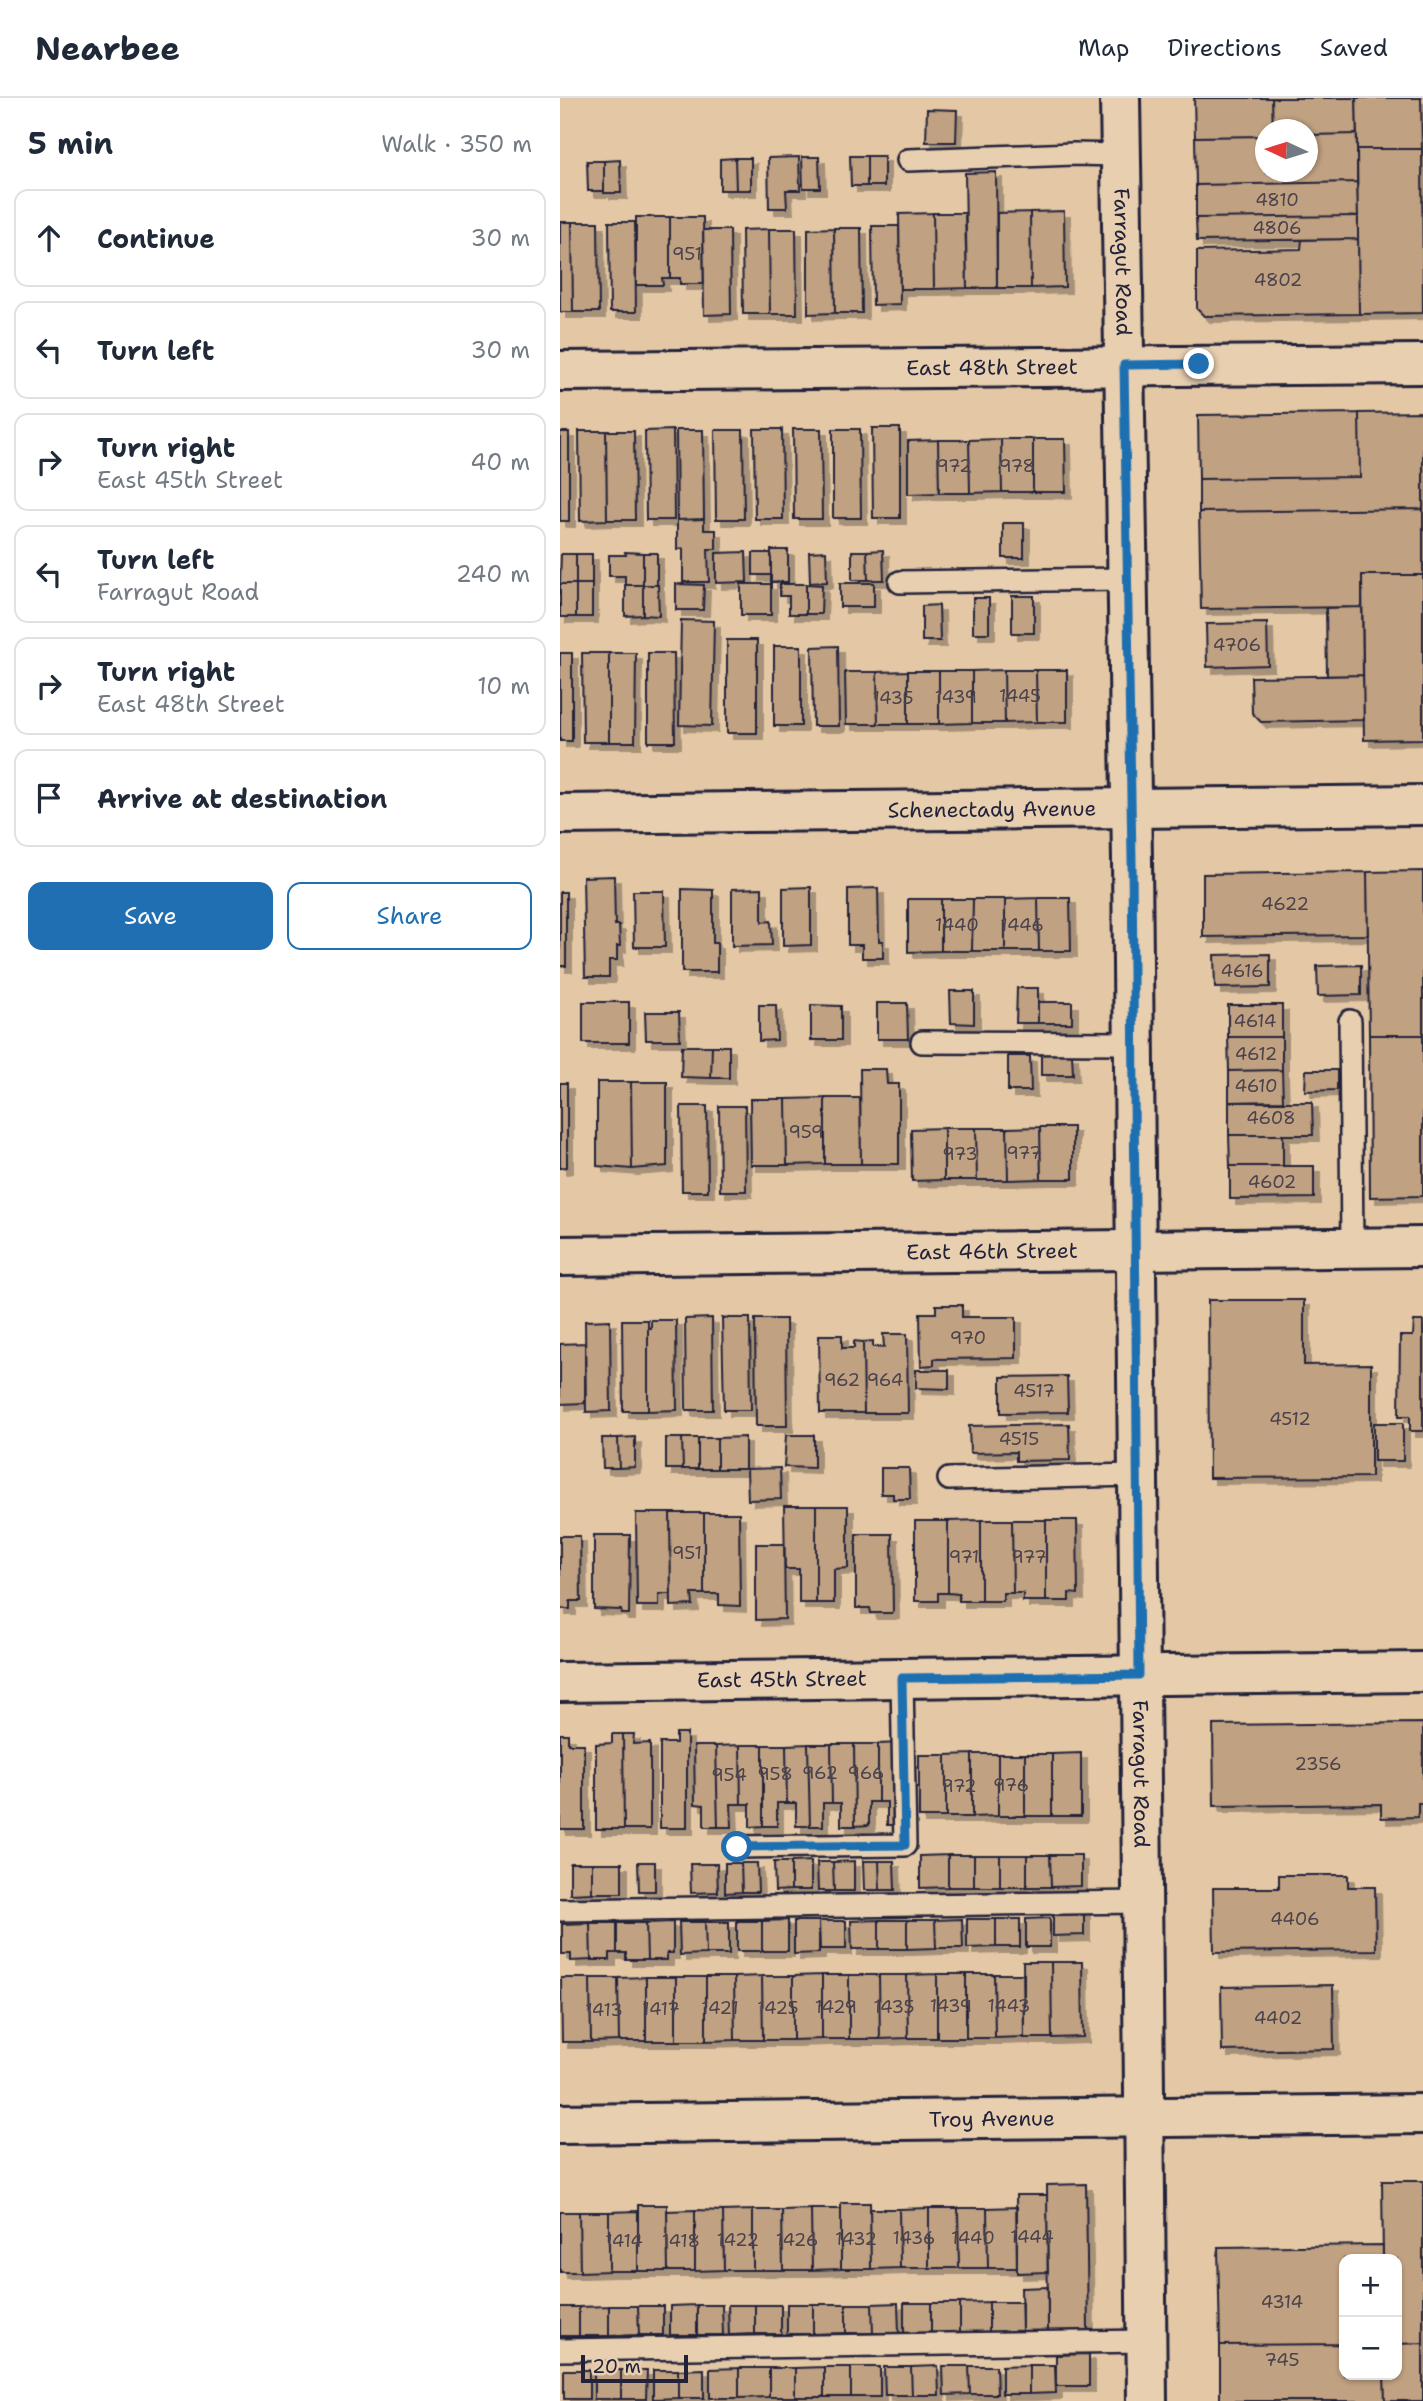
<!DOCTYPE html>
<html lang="en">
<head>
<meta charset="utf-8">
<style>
  body { margin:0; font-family:"Shantell Sans",sans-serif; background:#f2f2f3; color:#1f2937 }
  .controls { position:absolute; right:21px; bottom:21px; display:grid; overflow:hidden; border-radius:14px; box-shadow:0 2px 5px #0004 }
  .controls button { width:63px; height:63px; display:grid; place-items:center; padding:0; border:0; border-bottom:2px solid #e0e1e3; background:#fff; color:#1f2937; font:35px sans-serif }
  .compass { position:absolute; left:695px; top:21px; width:63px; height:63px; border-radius:50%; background:#fff; box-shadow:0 2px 5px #0004; rotate:274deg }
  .scale { position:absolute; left:21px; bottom:18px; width:107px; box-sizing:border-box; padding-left:7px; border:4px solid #22223b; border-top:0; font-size:19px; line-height:24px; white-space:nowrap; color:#22223b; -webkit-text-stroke:5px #e8cfb0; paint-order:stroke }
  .stop { position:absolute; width:21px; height:21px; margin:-16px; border:5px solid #1f6fb2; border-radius:50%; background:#fff }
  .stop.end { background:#1f6fb2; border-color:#fff; box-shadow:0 2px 7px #0008 }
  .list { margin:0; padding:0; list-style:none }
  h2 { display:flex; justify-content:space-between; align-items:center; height:91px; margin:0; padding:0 28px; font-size:30px }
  h2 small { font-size:23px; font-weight:400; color:#747a83 }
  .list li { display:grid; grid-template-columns:46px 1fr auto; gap:21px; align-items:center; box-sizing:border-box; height:98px; margin:0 14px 14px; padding:0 14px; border:2px solid #e0e1e3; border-radius:14px }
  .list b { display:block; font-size:26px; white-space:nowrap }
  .list p { margin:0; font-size:23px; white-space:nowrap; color:#747a83 }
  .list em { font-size:23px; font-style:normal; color:#747a83 }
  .actions { display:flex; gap:14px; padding:21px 28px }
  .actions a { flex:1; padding:16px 0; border:2px solid #1f6fb2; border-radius:14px; text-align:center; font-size:24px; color:#1f6fb2 }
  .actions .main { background:#1f6fb2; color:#fff }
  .icon { flex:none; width:38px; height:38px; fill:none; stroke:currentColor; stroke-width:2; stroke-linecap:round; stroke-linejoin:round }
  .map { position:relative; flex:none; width:863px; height:2303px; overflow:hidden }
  header { display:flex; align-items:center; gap:42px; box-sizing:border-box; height:98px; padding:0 35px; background:#fff; border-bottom:2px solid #e0e1e3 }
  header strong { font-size:33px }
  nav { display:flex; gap:38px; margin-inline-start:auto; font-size:24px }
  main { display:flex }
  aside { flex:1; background:#fff }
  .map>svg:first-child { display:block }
  .building { fill:#c0a181; stroke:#22223b; stroke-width:2; filter:url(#shadow) }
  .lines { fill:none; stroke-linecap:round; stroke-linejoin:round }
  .service-casing { stroke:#22223b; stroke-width:26 }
  .minor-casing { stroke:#22223b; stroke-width:44 }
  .service { stroke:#e8cfb0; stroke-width:21 }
  .minor { stroke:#e8cfb0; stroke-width:38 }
  .route { stroke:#1f6fb2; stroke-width:9 }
  .labels { text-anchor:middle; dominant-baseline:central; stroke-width:6; stroke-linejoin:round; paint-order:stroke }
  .number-label { font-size:18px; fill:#4a424c }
  .street-label { font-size:21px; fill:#22223b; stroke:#e8cfb0 }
</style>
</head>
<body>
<header>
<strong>Nearbee</strong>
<nav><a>Map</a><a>Directions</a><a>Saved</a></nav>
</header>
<main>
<aside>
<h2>5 min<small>Walk · 350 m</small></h2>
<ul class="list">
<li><svg class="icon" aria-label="ahead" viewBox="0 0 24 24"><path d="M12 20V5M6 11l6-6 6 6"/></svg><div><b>Continue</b></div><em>30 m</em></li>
<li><svg class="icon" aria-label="left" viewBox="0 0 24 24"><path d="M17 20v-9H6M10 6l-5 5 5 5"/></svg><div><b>Turn left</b></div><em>30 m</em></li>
<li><svg class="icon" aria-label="right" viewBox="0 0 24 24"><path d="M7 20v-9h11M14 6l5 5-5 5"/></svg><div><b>Turn right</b><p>East 45th Street</p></div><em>40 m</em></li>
<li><svg class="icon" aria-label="left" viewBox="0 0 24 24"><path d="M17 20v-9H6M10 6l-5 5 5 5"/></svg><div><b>Turn left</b><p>Farragut Road</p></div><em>240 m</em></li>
<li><svg class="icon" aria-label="right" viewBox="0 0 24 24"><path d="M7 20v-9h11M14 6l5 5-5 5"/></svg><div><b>Turn right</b><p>East 48th Street</p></div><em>10 m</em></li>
<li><svg class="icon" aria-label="arrive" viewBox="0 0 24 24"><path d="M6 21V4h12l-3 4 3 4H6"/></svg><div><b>Arrive at destination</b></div></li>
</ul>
<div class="actions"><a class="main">Save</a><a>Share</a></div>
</aside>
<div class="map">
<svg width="863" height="2303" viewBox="0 0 863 2303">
  <defs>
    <filter id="shadow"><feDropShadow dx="6" dy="6" stdDeviation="0" flood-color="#0004"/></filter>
  </defs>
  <rect width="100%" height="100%" fill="#e4c8a5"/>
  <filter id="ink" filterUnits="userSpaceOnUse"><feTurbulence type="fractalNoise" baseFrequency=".0143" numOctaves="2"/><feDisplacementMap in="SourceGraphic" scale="14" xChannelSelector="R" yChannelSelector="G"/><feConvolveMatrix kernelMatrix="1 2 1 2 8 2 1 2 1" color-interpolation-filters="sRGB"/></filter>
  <g filter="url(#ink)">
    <path class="building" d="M634,0H712L713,32H706V38L635,39Z
      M712,0H796L797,36L748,37V32H713Z
      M796,0H861L862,51H797Z
      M367,11L397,12L396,44H366Z
      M797,36V84L636,87L635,39L706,38V74H748V37Z
      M797,51H862L863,215L799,216Z
      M290,58H307V88H291Z
      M307,58H324V88H307Z
      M239,59L240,92H226L227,110H209L208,60Z
      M242,59H259L260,90H243Z
      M175,60H191V92H176Z
      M175,60L176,92H160V61Z
      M60,62L61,95H44V63Z
      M27,63H44V93H28Z
      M436,74L437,190H407L405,75Z
      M797,84L798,118L636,120V87Z
      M504,113L505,189L471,190L470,114Z
      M470,114L471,190H437V115Z
      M373,115L374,191H340L339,116Z
      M373,115H405L407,190L374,191Z
      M798,118V141L637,143L636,120Z
      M76,119H110V180H102L103,187H76Z
      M110,119H143L144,186H120V180H110Z
      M0,124H12L13,214H0Z
      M12,124H38L39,214H13Z
      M49,124H75L76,214H50Z
      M312,128H339L340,206L313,207Z
      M274,130L275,215L248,216V131Z
      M274,130H301L302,215H275Z
      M209,131L210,216H183L182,132Z
      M209,131H236L237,216H210Z
      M143,132H170L171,216L144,217Z
      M798,141L799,216L644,218L637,211V153L741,151L742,142Z
      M863,314V411L639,414V381L800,379L799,315Z
      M799,315L800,379L639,381L638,317Z
      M312,330H340V420H313Z
      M194,331H222L223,421H195Z
      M233,331H261L262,421H234Z
      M273,331H300L301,420H273Z
      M113,332L114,422H86L85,333Z
      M116,332H143L144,421L117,422Z
      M155,332H183L184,421H156Z
      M19,333H46L47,422L20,423Z
      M46,333H74L75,422H47Z
      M0,334H9V423H0Z
      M441,341L442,394L410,395L409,342Z
      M441,341H473V394H442Z
      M473,341H505L506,394H473Z
      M378,342L379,395L348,396V343Z
      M378,342H409L410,395H379Z
      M863,411V477H802V509L641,511L639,414Z
      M144,421V432H156V451H148L149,484H123V451H117V422Z
      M443,425H464V460H443Z
      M211,452H228V484H211Z
      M323,452L324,482H308L307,453Z
      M266,453L267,484L250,485L249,454Z
      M292,453H307L308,482H292Z
      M65,454L83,455V487H65V478H49V457H66Z
      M186,454L187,484L156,485V455Z
      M83,455H97V487H83Z
      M193,455H211V477H193Z
      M1,456H16V486H0Z
      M16,456H32V486H16Z
      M802,477H863V641L804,642Z
      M280,485H314V509H280Z
      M0,486H16V519H0Z
      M16,486H32V519H16Z
      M116,486L144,487L143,512H116Z
      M181,486H211V517H181Z
      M220,486H246V516H229V498H220Z
      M246,486L262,487L261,516H246Z
      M65,487H83V517L65,518Z
      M83,487H98L99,518L83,517Z
      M452,498H474V535H452Z
      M413,500H429V535H413Z
      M379,507L380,543H362V508Z
      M802,509L803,577L767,578L766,510Z
      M121,522L154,523L152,628L119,627Z
      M707,525L708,567L647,569L646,526Z
      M167,542H197V635H167Z
      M214,548H241V628H214Z
      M278,548L279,628H253L252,549Z
      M0,555H12V643H0Z
      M22,555H49V644H23Z
      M49,555H76L75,644H49Z
      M88,555H114L115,644H88Z
      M444,572L445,625H412V573Z
      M444,572H476L477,624L445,625Z
      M476,572H507V624H477Z
      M348,573V626H318L317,574Z
      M348,573H379V626H348Z
      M379,573H412V625L379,626Z
      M285,574H317L318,626H286Z
      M803,577L804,622L701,624L692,615L691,579Z
      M863,773V937H809L807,774Z
      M807,774L808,837L643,839V776Z
      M54,778L55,827H59L60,848H57V862H49V879H25L23,779Z
      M251,789V847L223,848V790Z
      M202,790V824L211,823L212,847L172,848V791Z
      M318,790L319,843H323V860H302V847H288V791Z
      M122,791L153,792V845H157V874H122Z
      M73,793H104L105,849H74Z
      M0,794H6V868H0Z
      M478,800L479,853H445V801Z
      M478,800H510L511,853H479Z
      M348,801H381V853L348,854Z
      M381,801H413L412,853H381Z
      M413,801H445V853H412Z
      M710,856V889L655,890L654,857Z
      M801,867V897L758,898L757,868Z
      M457,890H478V925H456Z
      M390,893H414V926L391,925Z
      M23,904H69V945H23Z
      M478,904H512V925H478Z
      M317,905H347L348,941H317Z
      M199,907H216L217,942L199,943Z
      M251,907L281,908V942H251Z
      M668,907H722V939H668Z
      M85,914H119L120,942H86Z
      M809,937H863V1098L810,1099Z
      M668,939H722V972L669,973Z
      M122,948H152L151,980L121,979Z
      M152,948H169V980H151Z
      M512,955L513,977H481V956Z
      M448,958H470L471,993H448Z
      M300,971H326L327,986H339V1066H301Z
      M722,972L723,1003L669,1004V973Z
      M746,972H777V992L745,993Z
      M37,984H71L72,1071L37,1068Z
      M71,984H107V1068L72,1071Z
      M0,985H7V1069L0,1070Z
      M265,1000V1066L227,1067L226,1001Z
      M265,1000H300L301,1066H265Z
      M190,1001H226L227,1067H191Z
      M669,1004H752L753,1037H669Z
      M121,1008H147L148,1093H122Z
      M159,1008H185L186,1093H160Z
      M480,1029L481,1081L448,1082L447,1030Z
      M480,1029H513V1081H481Z
      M384,1030V1082L352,1083L351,1031Z
      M384,1030H416L417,1082H384Z
      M416,1030H447L448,1082H417Z
      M669,1037H723V1068H670Z
      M670,1068H754V1100L670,1101Z
      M648,1202H744V1267L811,1266V1379L649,1380Z
      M376,1207H402V1219H456V1260L374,1261V1267L361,1268L360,1215H376Z
      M152,1220L153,1312H126L125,1221Z
      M162,1220H190L191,1312H164Z
      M195,1221H226L227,1328H196Z
      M50,1222L51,1313L26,1314L25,1223Z
      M62,1222H88V1313H63Z
      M91,1222H116L117,1312L88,1313V1230H91Z
      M854,1223H863V1333H850V1318H839L840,1238H853Z
      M323,1236H347L348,1315H304L303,1244L313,1243V1249H324Z
      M259,1237H282V1250H294V1243L303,1244L304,1315H260Z
      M25,1245V1305L0,1306V1246Z
      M356,1272H389V1291L356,1290Z
      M507,1278L508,1314L441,1315V1279Z
      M814,1325H843V1363H814Z
      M509,1326L510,1362L456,1363V1354L410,1355L409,1328Z
      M226,1337H254V1370L224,1369Z
      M75,1339V1369L59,1370L58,1340Z
      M185,1339V1371H157V1340Z
      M42,1340H58L59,1370H43Z
      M106,1340H122L123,1371H106Z
      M122,1340H138V1371H123Z
      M138,1340H157V1371H138Z
      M220,1370L221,1401L188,1402L187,1371Z
      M321,1370H349L350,1401H333V1396H321Z
      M224,1408H256V1505H239V1471H225Z
      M256,1408H288V1470L274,1471V1505H256Z
      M76,1415H110L111,1496H99V1508H77Z
      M110,1415H144V1496H132L133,1507L111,1508Z
      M144,1415H179L180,1508L159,1507V1496H144Z
      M421,1422V1503H399V1496L388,1495V1423Z
      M421,1422H452L453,1495H443V1503H421Z
      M452,1422H486V1503H463V1495H453Z
      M486,1422H517L518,1496L509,1495V1503H486Z
      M355,1423H388V1495H378V1503H355Z
      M296,1436H332L333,1515H311L310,1510H296Z
      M34,1437H70L69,1516H62L61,1512L34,1511Z
      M0,1438H20L21,1503H10V1511H0Z
      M196,1446H224L225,1521L196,1522Z
      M863,1625V1705H858V1719L821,1720V1706L654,1708L653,1627Z
      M116,1635H127V1730H100V1645H116Z
      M0,1636H8V1646H24V1731H0Z
      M52,1636H63L64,1731H36V1646L52,1645Z
      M63,1636H74L73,1646L90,1645V1731H64Z
      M340,1645L341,1727H327V1704H318V1646Z
      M248,1646L250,1728H236V1705H227L226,1647Z
      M248,1646H271L272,1705H263V1728H250Z
      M271,1646H294L295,1728H281V1705H272Z
      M294,1646H318V1704H309V1727L295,1728Z
      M180,1647L181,1706H171L172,1729H158L156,1648Z
      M180,1647H203V1728L190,1729V1706H181Z
      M203,1647H226L227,1705H217V1728H203Z
      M134,1648H156L158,1729H144V1707L135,1706Z
      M521,1655V1718H492V1656Z
      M412,1656V1719H386V1657Z
      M412,1656H438V1718L412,1719Z
      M438,1656H465V1718H438Z
      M465,1656H492V1718H465Z
      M359,1657H386V1719H359Z
      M388,1757H414V1789H388Z
      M388,1757V1789L360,1790V1758Z
      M414,1757H440V1789H414Z
      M440,1757H467V1789H440Z
      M467,1757H490L491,1789H467Z
      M490,1757H521V1788L491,1789Z
      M251,1763V1792H231V1764Z
      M294,1763V1793H274L273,1764Z
      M303,1763H319L320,1792H304Z
      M319,1763H334L335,1792H320Z
      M78,1764H95V1793H79Z
      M214,1764H231V1792L215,1793Z
      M257,1764H273L274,1793H258Z
      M10,1765H32V1795L10,1796Z
      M32,1765H62V1795H32Z
      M165,1765H181L182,1794L165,1795Z
      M181,1765H197L198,1794H182Z
      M130,1766H157L158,1794L131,1795Z
      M719,1777H788V1789H815L816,1852L654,1854L653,1790H719Z
      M493,1810H524V1837L493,1838Z
      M490,1820V1849H466V1821Z
      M402,1821L403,1850H376L375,1822Z
      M407,1821H436V1849L407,1850Z
      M436,1821H460V1849H436Z
      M228,1822V1853H202V1823Z
      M319,1822V1851H292L291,1823Z
      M319,1822H347V1851H319Z
      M347,1822H375L376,1850L347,1851Z
      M177,1823H202V1853H177Z
      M234,1823H259V1855L234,1856Z
      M259,1823H286V1851H260Z
      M113,1824V1855H107V1862H87L86,1825Z
      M119,1824H145L146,1856L120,1857Z
      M145,1824H169V1856H146Z
      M30,1825L31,1862L11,1863V1856H2V1826Z
      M30,1825H57V1855H50V1862H31Z
      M57,1825H86L87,1862H66V1855H57Z
      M463,1864H491L492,1940H464Z
      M491,1864H522L523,1939L492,1940Z
      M377,1876V1940H348L347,1877Z
      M377,1876H406V1940H377Z
      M406,1876H434L435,1940H406Z
      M434,1876H464V1939L435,1940Z
      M262,1877V1941L233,1942V1878Z
      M262,1877H289V1941H262Z
      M289,1877H319L320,1941H289Z
      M319,1877H347L348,1940L320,1941Z
      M202,1878L203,1942H175L174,1879Z
      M202,1878H233V1942H203Z
      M86,1879V1943H59L58,1880Z
      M86,1879H116V1943H86Z
      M116,1879H146V1943H116Z
      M146,1879H174L175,1942L146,1943Z
      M1,1880H30L31,1944H2Z
      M30,1880H58L59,1943L31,1944Z
      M773,1887L774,1951L662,1953L661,1889Z
      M822,2083H863V2245L837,2246V2161H823Z
      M526,2086L528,2233L488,2234L487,2087Z
      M456,2097H487L488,2174L457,2175Z
      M281,2105H310L311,2171H281Z
      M78,2107H107L108,2173H78Z
      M457,2109V2170H428L427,2110Z
      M369,2110V2170H340L339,2111Z
      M369,2110H398L399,2170H369Z
      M398,2110H427L428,2170H399Z
      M251,2111L252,2172H223L222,2112Z
      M251,2111H281V2171L252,2172Z
      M310,2111H339L340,2170L311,2171Z
      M135,2112V2173H108L107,2113Z
      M135,2112L163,2113L164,2172L135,2173Z
      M193,2112V2172H164L163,2113Z
      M193,2112H222L223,2172H193Z
      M78,2113V2173H49V2114Z
      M0,2114H19L20,2174H0Z
      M19,2114H49V2173L20,2174Z
      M823,2147V2161H784V2246L660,2247L658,2149Z
      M488,2189V2234H462L461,2190Z
      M429,2204V2234H400V2205Z
      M429,2204H462V2234H429Z
      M338,2205L339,2235H313L312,2206Z
      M344,2205H371V2235H344Z
      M371,2205H400V2234L371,2235Z
      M227,2206H253V2236H227Z
      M253,2206H286V2235L253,2236Z
      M286,2206H312L313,2235H286Z
      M137,2207V2237H110V2208Z
      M137,2207H162L163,2237H137Z
      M168,2207H195V2236L169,2237Z
      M195,2207H221V2236H195Z
      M49,2208H78L79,2237L49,2238Z
      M49,2208V2238H19V2209Z
      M78,2208H103V2237H79Z
      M0,2209H19V2238H0Z
      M863,2245V2303H825L824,2277H837V2246Z
      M784,2246V2277H824L825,2303H660V2247Z
      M529,2256V2288H496V2257Z
      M469,2267V2296H442V2268Z
      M469,2267H495L496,2295L469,2296Z
      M378,2268L379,2297H352L351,2269Z
      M383,2268H409L410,2296L384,2297Z
      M409,2268H436L437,2296H410Z
      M264,2269V2299H235V2270Z
      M264,2269H291V2299H264Z
      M291,2269H320V2299H291Z
      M324,2269H351L352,2297H325Z
      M179,2270V2300H150V2271Z
      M179,2270H209V2299L179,2300Z
      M209,2270H235V2299H209Z
      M144,2271V2300H118V2272Z
      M4,2272H29V2301H4Z
      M34,2272H61V2301H34Z
      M61,2272H87L86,2301H61Z
      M93,2272H118V2300L93,2301Z"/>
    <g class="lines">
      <defs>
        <path id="service" d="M348,62L514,56L561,57
          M340,484L566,481
          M790,923L792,1150
          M362,944L573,945
          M389,1381L577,1377
          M177,1749L345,1747L342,1580
          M0,1812L582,1804
          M0,2252L586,2243"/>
        <g id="minor">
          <path id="s1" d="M560,0L572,762L587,2303"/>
          <path id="s2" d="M0,273L863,266"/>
          <path id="s3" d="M0,716L863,707"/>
          <path id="s4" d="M0,1158L863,1149"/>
          <path id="s5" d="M0,1584L863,1574"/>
          <path id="s6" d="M0,2026L863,2016"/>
        </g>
      </defs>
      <use href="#service" class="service-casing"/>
      <use href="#minor" class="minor-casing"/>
      <use href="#service" class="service"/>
      <use href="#minor" class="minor"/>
    </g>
  </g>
  <g class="lines" filter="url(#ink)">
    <path class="route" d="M177,1749L345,1747L342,1580L579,1577L572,762L564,267L639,266"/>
  </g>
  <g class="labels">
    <g class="number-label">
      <text x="717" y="102">4810</text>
      <text x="717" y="130">4806</text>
      <text x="127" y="156">951</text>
      <text x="718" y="182">4802</text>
      <text x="394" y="368">972</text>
      <text x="457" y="368">978</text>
      <text x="677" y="547">4706</text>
      <text x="460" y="598">1445</text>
      <text x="396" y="599">1439</text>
      <text x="333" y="600">1435</text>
      <text x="725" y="806">4622</text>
      <text x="397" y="827">1440</text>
      <text x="462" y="827">1446</text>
      <text x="682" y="873">4616</text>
      <text x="695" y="923">4614</text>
      <text x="696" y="956">4612</text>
      <text x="696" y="988">4610</text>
      <text x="711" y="1020">4608</text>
      <text x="246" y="1034">959</text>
      <text x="464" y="1055">977</text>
      <text x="400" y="1056">973</text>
      <text x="712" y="1084">4602</text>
      <text x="408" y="1240">970</text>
      <text x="282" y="1282">962</text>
      <text x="325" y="1282">964</text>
      <text x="474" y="1293">4517</text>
      <text x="730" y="1321">4512</text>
      <text x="459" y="1341">4515</text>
      <text x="127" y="1455">951</text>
      <text x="404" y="1459">971</text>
      <text x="469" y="1459">977</text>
      <text x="758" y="1666">2356</text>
      <text x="260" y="1675">962</text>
      <text x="306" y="1675">966</text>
      <text x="215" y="1676">958</text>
      <text x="169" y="1677">954</text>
      <text x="451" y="1687">976</text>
      <text x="399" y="1688">972</text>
      <text x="735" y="1821">4406</text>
      <text x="391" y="1908">1439</text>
      <text x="449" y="1908">1443</text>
      <text x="276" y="1909">1429</text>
      <text x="334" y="1909">1435</text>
      <text x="160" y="1910">1421</text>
      <text x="218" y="1910">1425</text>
      <text x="101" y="1911">1417</text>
      <text x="44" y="1912">1413</text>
      <text x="718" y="1920">4402</text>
      <text x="472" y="2139">1444</text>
      <text x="354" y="2140">1436</text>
      <text x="413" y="2140">1440</text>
      <text x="296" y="2141">1432</text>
      <text x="178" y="2142">1422</text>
      <text x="237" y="2142">1426</text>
      <text x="64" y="2143">1414</text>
      <text x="121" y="2143">1418</text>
      <text x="722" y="2204">4314</text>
      <text x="722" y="2262">745</text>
    </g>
    <g class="street-label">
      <text stroke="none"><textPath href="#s1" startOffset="164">Farragut Road</textPath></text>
      <text stroke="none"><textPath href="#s2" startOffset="432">East 48th Street</textPath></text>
      <text stroke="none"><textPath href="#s3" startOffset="432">Schenectady Avenue</textPath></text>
      <text stroke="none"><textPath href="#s4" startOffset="432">East 46th Street</textPath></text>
      <text stroke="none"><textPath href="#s5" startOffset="222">East 45th Street</textPath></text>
      <text stroke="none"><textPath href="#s1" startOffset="1676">Farragut Road</textPath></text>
      <text stroke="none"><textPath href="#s6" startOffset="432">Troy Avenue</textPath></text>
    </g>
  </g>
</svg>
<div class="controls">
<button>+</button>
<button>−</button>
</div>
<svg class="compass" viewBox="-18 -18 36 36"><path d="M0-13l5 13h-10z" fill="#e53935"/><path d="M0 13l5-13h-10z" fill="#747a83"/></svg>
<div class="scale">20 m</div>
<div class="stop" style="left:177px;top:1749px"></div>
<div class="stop end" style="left:639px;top:266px"></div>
</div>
</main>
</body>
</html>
